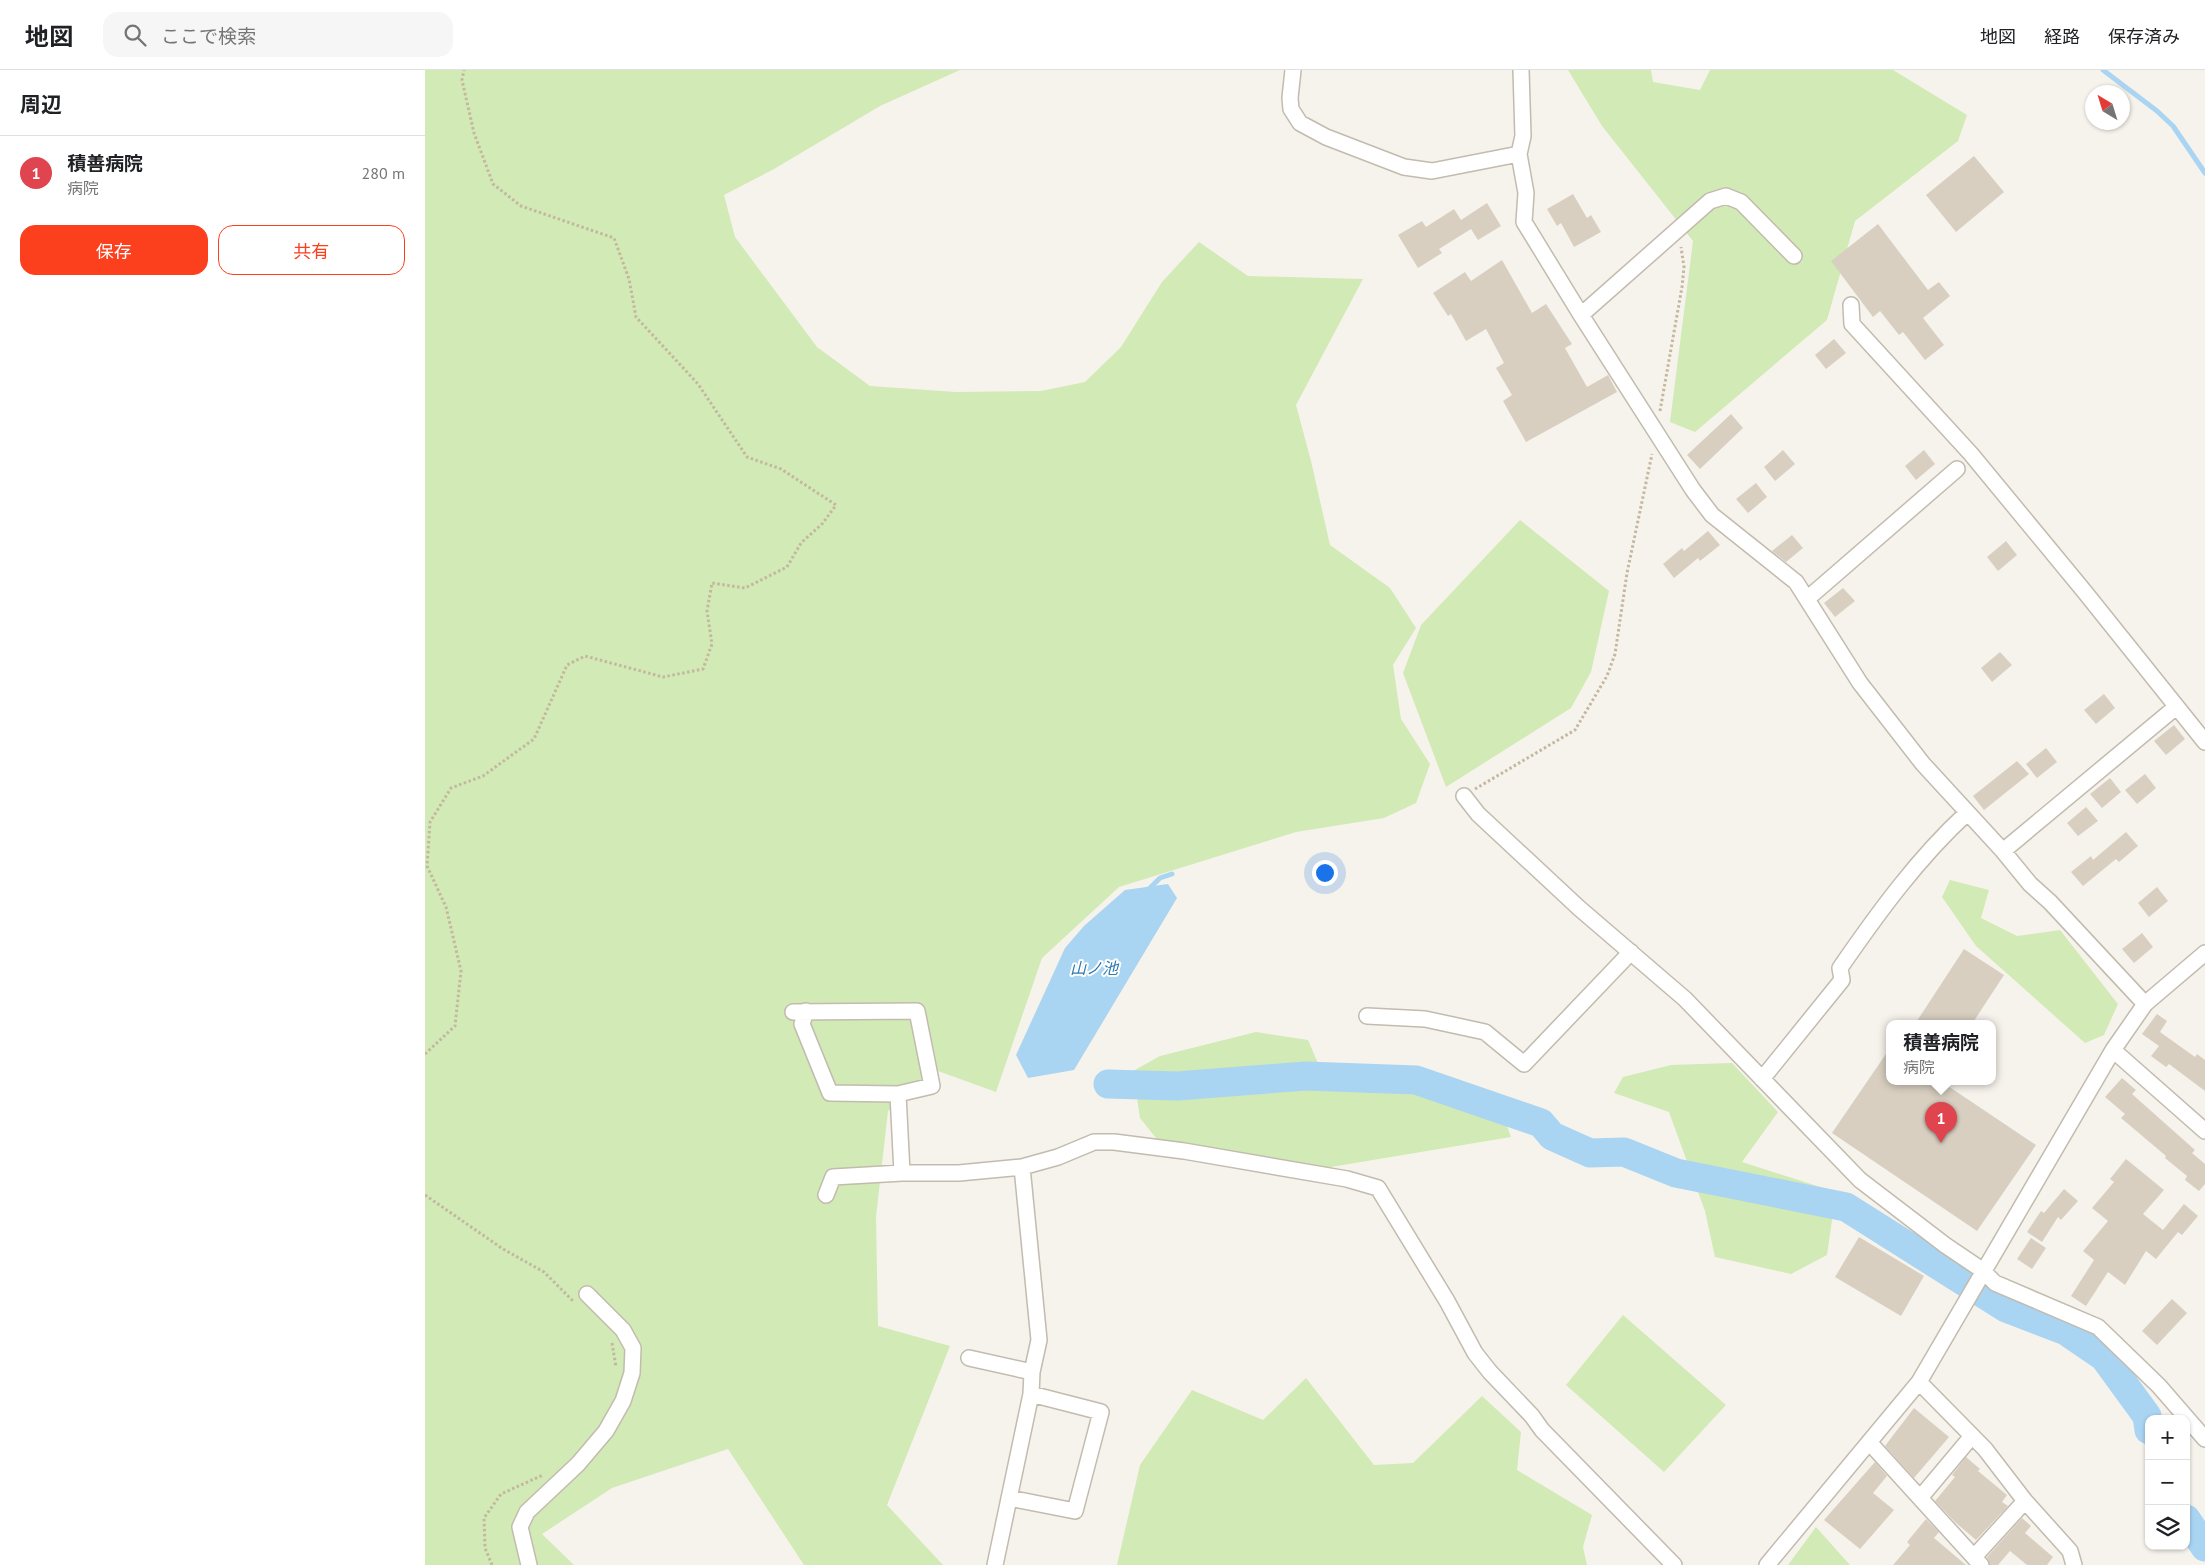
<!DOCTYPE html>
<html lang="ja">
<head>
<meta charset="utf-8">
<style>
  body { margin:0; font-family:"PT Sans","Noto Sans JP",sans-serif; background:#f6f6f6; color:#202124 }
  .controls { position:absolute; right:15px; bottom:15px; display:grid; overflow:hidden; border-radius:10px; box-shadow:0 1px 4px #0004 }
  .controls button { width:45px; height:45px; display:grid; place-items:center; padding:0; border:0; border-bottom:1px solid #e0e0e0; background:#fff; color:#202124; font:25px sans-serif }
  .compass { position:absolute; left:1660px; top:15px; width:45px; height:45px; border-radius:50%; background:#fff; box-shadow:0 1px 4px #0004; rotate:322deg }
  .you { position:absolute; left:899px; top:802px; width:18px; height:18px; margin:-12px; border:4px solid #fff; border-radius:50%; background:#1a73e8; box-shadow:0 0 0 8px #1a73e833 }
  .badge { display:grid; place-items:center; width:32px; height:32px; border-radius:50%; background:#fc3f1d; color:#fff; font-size:16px; font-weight:700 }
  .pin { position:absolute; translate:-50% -41px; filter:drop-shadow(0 1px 2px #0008) }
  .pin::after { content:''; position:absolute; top:26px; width:18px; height:15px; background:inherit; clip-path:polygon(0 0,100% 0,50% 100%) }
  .popup { position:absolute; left:1461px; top:950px; width:110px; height:65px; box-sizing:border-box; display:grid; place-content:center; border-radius:10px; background:#fff; filter:drop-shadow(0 1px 4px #0005); font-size:16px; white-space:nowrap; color:#757577 }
  .popup b { font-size:19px; color:#202124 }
  .popup::after { content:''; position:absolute; left:50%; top:100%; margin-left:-10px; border:10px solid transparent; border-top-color:#fff }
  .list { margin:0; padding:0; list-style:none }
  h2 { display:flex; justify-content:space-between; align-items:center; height:65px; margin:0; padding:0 20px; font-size:21px }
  h2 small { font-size:16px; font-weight:400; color:#757577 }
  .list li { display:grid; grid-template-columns:32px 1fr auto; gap:15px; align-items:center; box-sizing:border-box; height:75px; padding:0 20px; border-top:1px solid #e0e0e0 }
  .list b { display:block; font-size:19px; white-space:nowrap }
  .list p { margin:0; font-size:16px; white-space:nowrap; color:#757577 }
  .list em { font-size:16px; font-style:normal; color:#757577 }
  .actions { display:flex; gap:10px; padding:15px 20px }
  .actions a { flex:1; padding:11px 0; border:1px solid #fc3f1d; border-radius:15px; text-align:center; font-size:18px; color:#fc3f1d }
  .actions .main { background:#fc3f1d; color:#fff }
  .icon { flex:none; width:28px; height:28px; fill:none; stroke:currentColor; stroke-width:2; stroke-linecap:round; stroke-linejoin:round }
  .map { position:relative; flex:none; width:1780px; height:1495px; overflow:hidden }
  header { display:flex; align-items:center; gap:30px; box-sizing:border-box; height:70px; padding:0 25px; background:#fff; border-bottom:1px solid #e0e0e0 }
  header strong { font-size:24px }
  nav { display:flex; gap:28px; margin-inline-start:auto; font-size:18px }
  .search { width:350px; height:45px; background:#f6f6f6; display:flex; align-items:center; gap:12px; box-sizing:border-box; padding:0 18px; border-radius:15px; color:#757577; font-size:19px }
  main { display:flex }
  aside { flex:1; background:#fff }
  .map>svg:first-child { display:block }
  .green { fill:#d2eab5 }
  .water { fill:#a9d4f2 }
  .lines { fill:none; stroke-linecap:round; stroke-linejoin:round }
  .stream { stroke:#a9d4f2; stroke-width:5 }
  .river { stroke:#a9d4f2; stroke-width:29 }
  .building { fill:#d8cfc1 }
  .street-casing { stroke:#c2bbae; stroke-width:18 }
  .path { stroke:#c4b79f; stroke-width:3; stroke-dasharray:2.5 2.5; stroke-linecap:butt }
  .street { stroke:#fff; stroke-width:15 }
  .labels { text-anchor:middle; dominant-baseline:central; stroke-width:4; stroke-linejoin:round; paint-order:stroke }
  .water-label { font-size:16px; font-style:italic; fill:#2e7ab2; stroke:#fff }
</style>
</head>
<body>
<header>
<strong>地図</strong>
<div class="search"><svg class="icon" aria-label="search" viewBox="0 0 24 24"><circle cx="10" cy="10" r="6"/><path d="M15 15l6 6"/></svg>ここで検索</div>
<nav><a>地図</a><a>経路</a><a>保存済み</a></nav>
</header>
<main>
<aside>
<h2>周辺<small></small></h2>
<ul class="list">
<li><span class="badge" style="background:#e0444e">1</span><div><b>積善病院</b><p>病院</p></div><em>280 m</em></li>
</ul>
<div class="actions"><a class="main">保存</a><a>共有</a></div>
</aside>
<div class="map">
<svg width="1780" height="1495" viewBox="0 0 1780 1495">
  <rect width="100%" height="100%" fill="#f6f3ec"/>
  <path class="green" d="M0,0H535L455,36L349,99L299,125L310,167L392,277L445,316L531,322L616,321L660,312L696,277L737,212L774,172L823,206L938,209L871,335L886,391L905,475L965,518L991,558L968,595L976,649L1005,694L991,733L959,748L871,762L694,817L617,888L571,1022L513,1001L463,1041L451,1147L453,1256L525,1276L462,1435L518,1495H379L303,1379L187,1418L117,1464L149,1495H0Z
    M1143,0H1226L1228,12L1275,20L1285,0H1468L1542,45L1533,71L1430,151L1402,250L1270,362L1245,352L1268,171L1177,56Z
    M1095,450L1184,521L1166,602L1146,638L1021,717L978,603L996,555Z
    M1525,810L1564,820L1556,848L1592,866L1635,860L1693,934L1679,965L1660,973L1551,876L1517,827Z
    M831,962L883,970L901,1012L1069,1021L1086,1067L906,1097L817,1098L747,1088L715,1048L708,1001L735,986Z
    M1307,993L1353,1042L1317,1092L1411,1122L1402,1185L1366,1204L1290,1187L1280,1141L1244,1042L1189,1023L1198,1007L1246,995Z
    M1198,1245L1301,1335L1239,1402L1141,1315Z
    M881,1308L949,1395L988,1393L1057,1326L1096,1362L1092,1400L1167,1445L1158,1477L1162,1495H692L715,1395L767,1320L838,1350Z
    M1391,1457L1425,1495H1363Z"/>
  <path class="water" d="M743,814L752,828L649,1000L603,1008L591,985L640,878L659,856L700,820Z"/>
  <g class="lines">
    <path class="stream" d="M1678,0L1732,41L1748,56L1780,103
      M723,820L735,808L747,804"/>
    <path class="river" d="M683,1014L752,1016L881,1006L991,1010L1116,1053L1127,1066L1165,1083L1199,1082L1251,1103L1421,1137L1581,1238L1641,1261L1679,1287L1722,1346L1724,1360
      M1761,1449L1780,1477"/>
  </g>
  <path class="building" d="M1549,86L1579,122L1531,162L1501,125Z
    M1148,124L1162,148L1166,145L1176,162L1149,177L1136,153L1132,156L1122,139Z
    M1062,133L1076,156L1053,170L1046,159L1014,179L1017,183L993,198L973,165L997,151L1001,157L1029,139L1036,150Z
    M1453,154L1503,220L1514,212L1525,226L1498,248L1519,275L1500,290L1478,262L1474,265L1455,241L1448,247L1406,191Z
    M1077,190L1107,243L1121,234L1147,274L1140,278L1162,317L1183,305L1192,322L1101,372L1078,331L1087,325L1071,298L1079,293L1061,259L1041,271L1026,244L1023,246L1008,223L1040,202L1046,211Z
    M1409,269L1421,283L1401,299L1390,285Z
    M1306,344L1318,358L1275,399L1262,385Z
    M1358,380L1370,394L1350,411L1339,397Z
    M1499,380L1510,394L1491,410L1480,396Z
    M1331,413L1342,427L1323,443L1311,429Z
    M1283,461L1295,475L1275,491L1273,488L1249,508L1238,494L1257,478L1259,481Z
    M1367,465L1378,478L1361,492L1347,481Z
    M1581,471L1592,485L1573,501L1562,487Z
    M1418,518L1430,531L1410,547L1399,533Z
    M1575,582L1587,595L1567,612L1556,598Z
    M1679,624L1690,638L1671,654L1659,640Z
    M1749,655L1760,669L1741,685L1729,671Z
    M1621,678L1632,692L1612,708L1601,694Z
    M1592,691L1604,704L1559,740L1548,726Z
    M1720,704L1731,718L1712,734L1700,720Z
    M1685,708L1696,722L1677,738L1665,724Z
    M1661,737L1673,751L1653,766L1642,753Z
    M1701,762L1713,776L1694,792L1691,789L1658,816L1646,802L1666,786L1668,790Z
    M1732,817L1743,831L1724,847L1713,833Z
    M1717,863L1728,877L1709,893L1697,879Z
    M1539,879L1579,905L1547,954H1490Z
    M1732,944L1742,951L1735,962L1770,987L1772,984L1780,990V1021L1744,994L1741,997L1726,986L1734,976L1717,964Z
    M1465,978V1012H1517L1611,1075L1552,1161L1407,1063Z
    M1697,1008L1711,1020L1707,1024L1770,1080L1767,1083L1780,1094V1114L1774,1121L1760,1110L1762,1106L1740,1088L1741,1086L1696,1048L1700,1044L1680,1027Z
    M1701,1089L1739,1120L1718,1144L1738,1160L1759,1134L1773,1146L1757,1165L1753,1162L1731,1189L1721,1181L1700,1215L1683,1202L1661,1236L1646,1226L1669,1190L1658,1181L1683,1151L1667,1138L1689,1112L1685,1109Z
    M1639,1119L1653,1131L1636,1150L1633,1147L1617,1172L1602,1162L1616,1141L1619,1143Z
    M1434,1167L1499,1206L1476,1246L1410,1207Z
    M1606,1168L1621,1178L1607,1199L1592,1189Z
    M1747,1229L1762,1243L1732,1275L1717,1261Z
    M1489,1338L1524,1367L1489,1408L1460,1376Z
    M1541,1387L1555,1399L1553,1401L1582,1425L1577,1432L1583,1436L1551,1470L1530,1452L1510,1431L1530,1407L1527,1405Z
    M1450,1392L1462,1406L1448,1423L1469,1440L1435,1479L1399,1450Z
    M1597,1448L1606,1456L1600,1463L1628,1487L1622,1495H1602L1585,1481L1573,1495H1565L1562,1487Z
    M1501,1449L1514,1462L1509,1468L1541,1495H1468L1485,1475L1482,1472Z"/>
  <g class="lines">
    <defs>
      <path id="street" d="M868,0L865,28L866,39L875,53L901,67L979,97L1007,101L1094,84
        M1096,0L1098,66L1094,84L1101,123L1099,152L1156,245L1268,420L1287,445L1371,512L1435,613L1498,694L1578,781L1605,814L1625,832L1720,934
        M1426,235L1427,254L1546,384L1659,521L1780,672
        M1156,245L1285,131L1301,126L1316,132L1369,186
        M1382,529L1532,399
        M1039,726L1053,744L1154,838L1260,929L1435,1110L1520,1175L1557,1200L1570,1213L1673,1257L1734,1316L1780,1369
        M1578,781L1751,637
        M381,941L377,954L405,1023L473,1024L477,1103
        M368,942L492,941L507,1016L473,1024
        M942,946L1000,949L1060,962L1099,994L1206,882
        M1688,980L1780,1061
        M1337,1009L1417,910L1415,898C1453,843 1493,788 1542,743
        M401,1125L408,1107L477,1103H534L597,1097L633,1087L669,1072H689L759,1081L922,1109L953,1118L1022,1231L1050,1283L1065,1302L1107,1346L1117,1360L1249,1495
        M544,1288L607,1302
        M1494,1312L1560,1379L1600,1431L1645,1481L1649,1495
        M1444,1372L1556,1495
        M584,1428L650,1441L676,1342L606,1324
        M1495,1428L1547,1366
        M1549,1487L1600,1431
        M104,1495L95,1457L102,1442L153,1394L181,1361L198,1331L207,1303L208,1278L198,1260L162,1224
        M570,1495L606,1324L607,1302L614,1270L597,1097
        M1342,1495L1494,1312L1688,980L1720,934L1780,883"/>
    </defs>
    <use href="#street" class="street-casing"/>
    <path class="path" d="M1235,341L1257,217L1259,197L1256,177
      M1050,719L1150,660L1182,606L1190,584L1202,503L1227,384
      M0,984L30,956L36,901L21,837L2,796L5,752L26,718L58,706L109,669L142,595L160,586L238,607L278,599L287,574L282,541L287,513L320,518L362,497L376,473L398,453L411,435L356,399L322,387L273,314L211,247L204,209L189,168L96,136L68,114L49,63L37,10L39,0
      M0,1125L78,1179L119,1202L149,1232
      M187,1273L191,1297
      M67,1495L60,1478L59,1448L76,1424L118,1405"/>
    <use href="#street" class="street"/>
  </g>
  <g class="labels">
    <g class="water-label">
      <text x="669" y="898">山ノ池</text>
    </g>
  </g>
</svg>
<div class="controls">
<button>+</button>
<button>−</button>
<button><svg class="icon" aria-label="layers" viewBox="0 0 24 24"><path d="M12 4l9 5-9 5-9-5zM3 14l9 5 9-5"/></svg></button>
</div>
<svg class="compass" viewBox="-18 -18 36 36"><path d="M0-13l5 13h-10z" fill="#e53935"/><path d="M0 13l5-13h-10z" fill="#757577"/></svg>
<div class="you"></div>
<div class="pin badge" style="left:1516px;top:1073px;background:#e0444e">1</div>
<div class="popup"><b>積善病院</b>病院</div>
</div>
</main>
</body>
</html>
